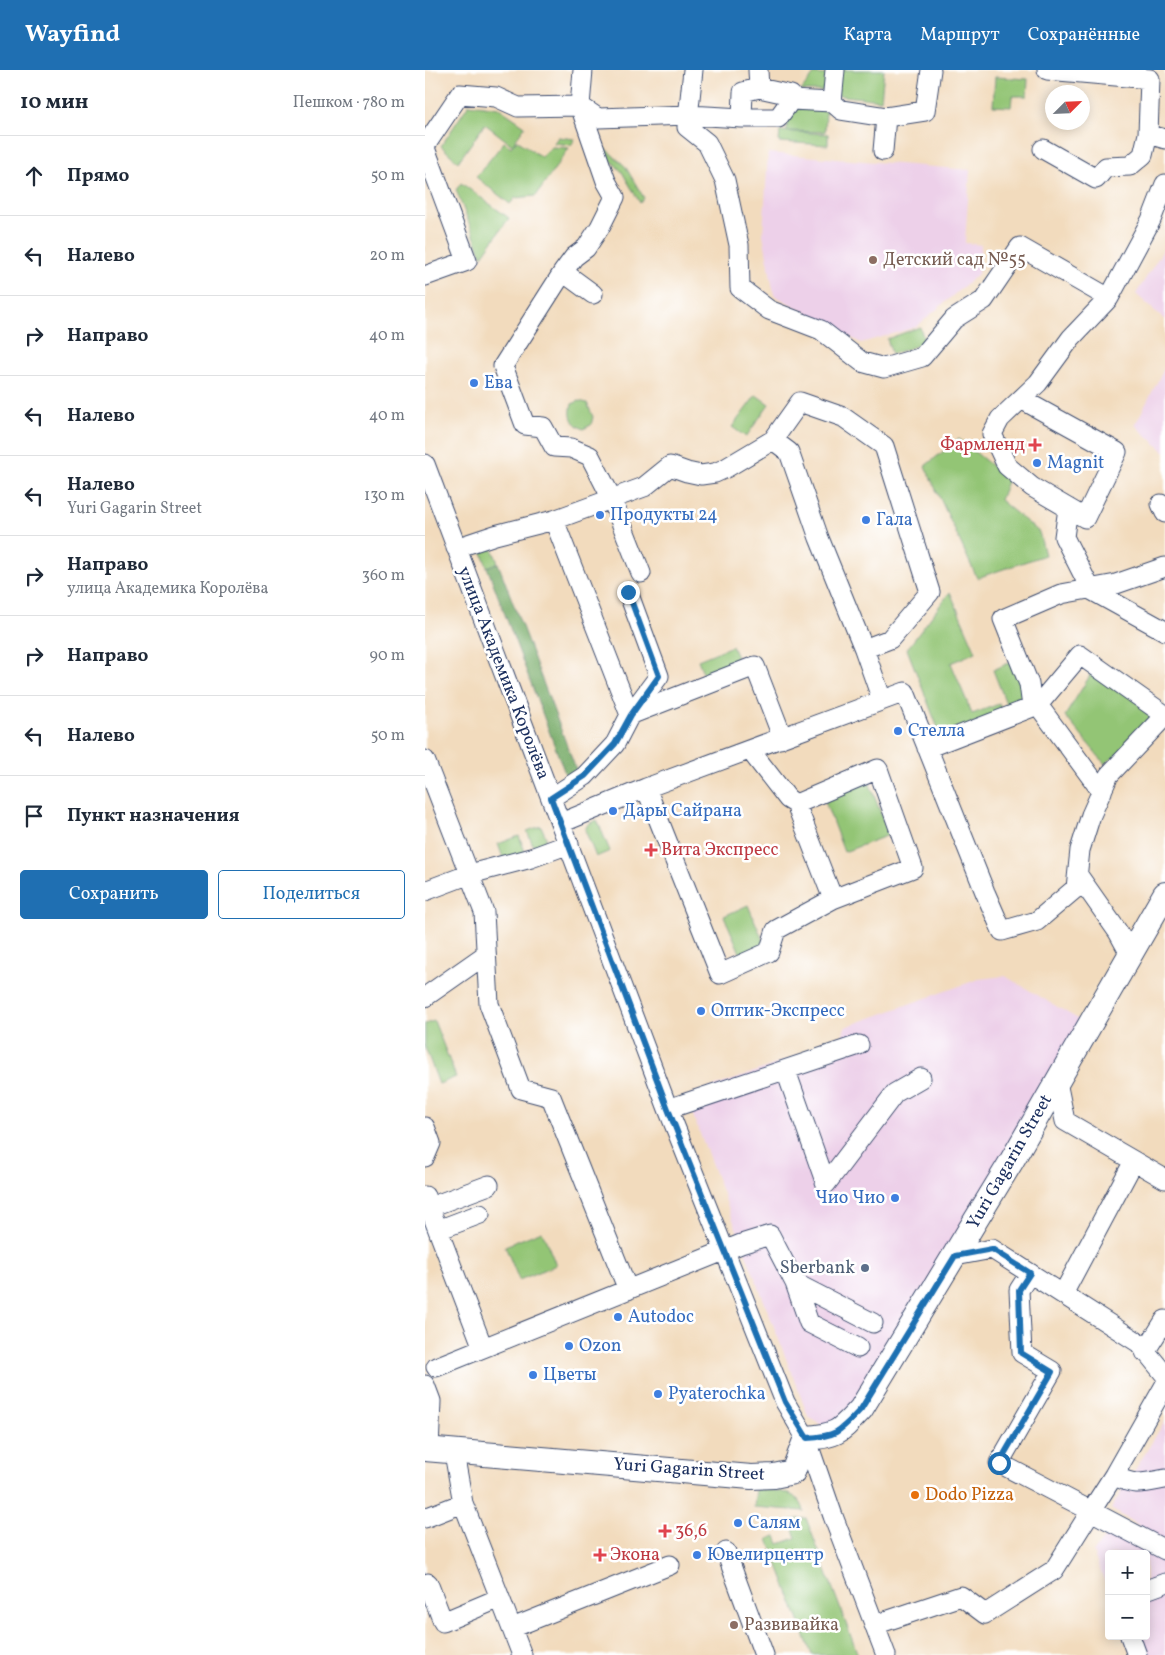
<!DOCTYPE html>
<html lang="ru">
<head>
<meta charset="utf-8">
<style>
  body { margin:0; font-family:Vollkorn,serif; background:#f6f6f7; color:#1f2937 }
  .controls { position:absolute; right:15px; bottom:15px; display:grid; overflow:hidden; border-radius:5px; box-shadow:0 2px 12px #0003 }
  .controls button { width:45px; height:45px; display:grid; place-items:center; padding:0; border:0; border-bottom:1px solid #e0e1e3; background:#fff; color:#1f2937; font:25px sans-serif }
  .compass { position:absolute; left:620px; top:15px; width:45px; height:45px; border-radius:50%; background:#fff; box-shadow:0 2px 12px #0003; rotate:66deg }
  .stop { position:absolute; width:15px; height:15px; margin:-11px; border:4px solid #1f6fb2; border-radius:50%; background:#fff }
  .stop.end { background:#1f6fb2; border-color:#fff; box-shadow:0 1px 5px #0008 }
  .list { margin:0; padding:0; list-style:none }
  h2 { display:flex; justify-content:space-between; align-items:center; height:65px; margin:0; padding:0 20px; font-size:21px }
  h2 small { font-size:16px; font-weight:400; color:#747a83 }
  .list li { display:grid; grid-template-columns:32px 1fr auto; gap:15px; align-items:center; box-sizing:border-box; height:80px; padding:0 20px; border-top:1px solid #e0e1e3 }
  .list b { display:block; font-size:19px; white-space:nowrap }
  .list p { margin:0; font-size:16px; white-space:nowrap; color:#747a83 }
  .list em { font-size:16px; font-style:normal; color:#747a83 }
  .actions { display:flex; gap:10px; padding:15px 20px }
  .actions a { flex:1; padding:11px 0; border:1px solid #1f6fb2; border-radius:5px; text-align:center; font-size:18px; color:#1f6fb2 }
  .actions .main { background:#1f6fb2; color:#fff }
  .icon { flex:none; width:28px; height:28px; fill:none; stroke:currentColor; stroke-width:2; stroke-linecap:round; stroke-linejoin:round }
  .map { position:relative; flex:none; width:740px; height:1585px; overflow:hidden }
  header { display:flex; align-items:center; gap:30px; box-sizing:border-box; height:70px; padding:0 25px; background:#1f6fb2; color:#fff }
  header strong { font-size:24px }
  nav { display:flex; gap:28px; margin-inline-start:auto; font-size:18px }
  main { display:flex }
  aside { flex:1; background:#fff }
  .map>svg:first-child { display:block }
  .built { fill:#edd0e9 }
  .green { fill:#93c575; stroke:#577a6a }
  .forest { fill:#76aa66; stroke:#486c62 }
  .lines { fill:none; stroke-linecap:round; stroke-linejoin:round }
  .minor-casing { stroke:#3b496c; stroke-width:21 }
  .major-casing { stroke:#3b496c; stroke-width:26 }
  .minor { stroke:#fff; stroke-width:19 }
  .major { stroke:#fff; stroke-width:24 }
  .route { stroke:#1f6fb2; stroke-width:6 }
  .education-dot { fill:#8d6e63; stroke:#fff; stroke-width:2 }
  .shop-dot { fill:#3f7fe0; stroke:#fff; stroke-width:2 }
  .health-dot { fill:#e0444e; stroke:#fff; stroke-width:2 }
  .service-dot { fill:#5c6f8a; stroke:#fff; stroke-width:2 }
  .food-dot { fill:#e8710a; stroke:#fff; stroke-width:2 }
  .labels { text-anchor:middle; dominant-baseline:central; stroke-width:5; stroke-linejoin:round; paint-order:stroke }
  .education-label { font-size:18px; fill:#785e54; stroke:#fff; text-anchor:start }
  .shop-label { font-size:18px; fill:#366cbe; stroke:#fff; text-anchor:start }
  .health-label { font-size:18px; fill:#be3a42; stroke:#fff; text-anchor:start }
  .street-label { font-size:18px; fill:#1b2f5e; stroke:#fff }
  .service-label { font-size:18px; fill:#4e5e75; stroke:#fff; text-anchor:end }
  .food-label { font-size:18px; fill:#c56008; stroke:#fff; text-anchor:start }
</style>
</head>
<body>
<header>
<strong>Wayfind</strong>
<nav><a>Карта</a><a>Маршрут</a><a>Сохранённые</a></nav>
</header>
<main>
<aside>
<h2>10 мин<small>Пешком · 780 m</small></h2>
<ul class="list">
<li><svg class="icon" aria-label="ahead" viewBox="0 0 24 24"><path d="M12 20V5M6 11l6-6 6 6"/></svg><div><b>Прямо</b></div><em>50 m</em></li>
<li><svg class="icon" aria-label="left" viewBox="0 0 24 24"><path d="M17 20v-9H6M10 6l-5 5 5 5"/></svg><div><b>Налево</b></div><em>20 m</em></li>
<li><svg class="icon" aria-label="right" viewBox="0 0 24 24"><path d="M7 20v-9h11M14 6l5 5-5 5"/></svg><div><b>Направо</b></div><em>40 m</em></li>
<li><svg class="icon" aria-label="left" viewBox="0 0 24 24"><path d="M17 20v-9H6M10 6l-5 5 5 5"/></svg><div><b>Налево</b></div><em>40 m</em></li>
<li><svg class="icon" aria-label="left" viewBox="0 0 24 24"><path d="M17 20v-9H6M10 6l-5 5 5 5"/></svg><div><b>Налево</b><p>Yuri Gagarin Street</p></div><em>130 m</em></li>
<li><svg class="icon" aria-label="right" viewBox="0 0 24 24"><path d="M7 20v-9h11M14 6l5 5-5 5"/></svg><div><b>Направо</b><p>улица Академика Королёва</p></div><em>360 m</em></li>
<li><svg class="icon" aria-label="right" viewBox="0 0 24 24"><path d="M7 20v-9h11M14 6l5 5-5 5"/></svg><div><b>Направо</b></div><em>90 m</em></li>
<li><svg class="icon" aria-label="left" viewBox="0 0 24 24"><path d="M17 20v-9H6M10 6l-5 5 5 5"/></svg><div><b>Налево</b></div><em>50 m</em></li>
<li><svg class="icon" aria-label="arrive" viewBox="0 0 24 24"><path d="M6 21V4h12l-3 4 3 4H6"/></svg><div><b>Пункт назначения</b></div></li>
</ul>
<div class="actions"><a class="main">Сохранить</a><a>Поделиться</a></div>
</aside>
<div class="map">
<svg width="740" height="1585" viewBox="0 0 740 1585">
  <rect width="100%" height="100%" fill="#fff"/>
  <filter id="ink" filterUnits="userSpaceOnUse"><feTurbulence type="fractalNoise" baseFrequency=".02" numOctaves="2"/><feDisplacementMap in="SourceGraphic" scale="10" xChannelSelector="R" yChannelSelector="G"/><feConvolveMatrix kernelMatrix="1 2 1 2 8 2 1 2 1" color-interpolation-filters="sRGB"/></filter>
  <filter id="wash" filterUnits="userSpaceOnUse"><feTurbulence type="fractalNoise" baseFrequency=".0096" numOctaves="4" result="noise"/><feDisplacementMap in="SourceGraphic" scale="20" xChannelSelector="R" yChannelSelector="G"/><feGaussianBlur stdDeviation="1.12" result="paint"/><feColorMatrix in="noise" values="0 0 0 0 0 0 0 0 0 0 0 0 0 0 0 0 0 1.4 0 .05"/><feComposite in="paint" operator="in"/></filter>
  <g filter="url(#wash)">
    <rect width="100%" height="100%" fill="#f2dbbd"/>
    <path class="built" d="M343,83L545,100L540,173L556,175L553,204L491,257L436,273L349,225L338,164Z
      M740,177V250L711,224Z
      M740,297V382L710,355Z
      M580,906L658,952L425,1351L400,1357L383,1346L261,1027L416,970L420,957L554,909Z
      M740,1351V1471L686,1439Z
      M691,1454L740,1475V1585H709L701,1566H721V1484H684V1522L668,1482Z"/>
    <path class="green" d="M413,0H459L456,30L411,25Z
      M389,4L403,5L402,18L398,21H376Z
      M570,7L603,9L602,26H587L586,37L568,36Z
      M44,34L74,38L100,56L87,75L60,54L33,92L16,76Z
      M363,38L401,40L400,62L362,61Z
      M355,61L403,64V75L354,72Z
      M133,67L150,69L146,75L129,73Z
      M92,70L116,87L127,77L144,78L111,126L90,128L85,134L51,107L79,72L86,77Z
      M181,79L200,96L219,128L215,133L197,102L179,83Z
      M36,113L84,148L57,186L31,120Z
      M495,257L500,273L467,284L462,269Z
      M331,325L344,334L321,367L307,357Z
      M154,331L162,333L168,347L166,355L158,359C146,353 144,346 147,334Z
      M534,369L583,409L575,430L614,462L620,485L552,508L500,396Z
      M66,475L73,493L62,497L57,482L59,478Z
      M525,522L551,582L526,593L547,644L574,634L578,643L516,666L482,579Z
      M307,576L317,599L282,613L273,590Z
      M588,591L600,626L597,636L584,641L568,600Z
      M669,599L733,647L715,666L680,694L640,646Z
      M444,712L464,765L419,782L399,729Z
      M172,750L185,781L171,787L160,760L163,754Z
      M116,756L121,767L120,776L110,780L102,761Z
      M94,766L101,784L78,788L73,774Z
      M323,835L340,875L316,885L299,846Z
      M9,951L31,1007L14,1014L0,977V954Z
      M117,1161L131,1195L94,1210L80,1176Z
      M331,1419C348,1421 374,1419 379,1441L329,1437Z
      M381,1448L433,1585H387L343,1469L351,1466L354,1474L371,1468L365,1450Z"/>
    <path class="forest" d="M73,493L152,702L141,706L62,497Z"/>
  </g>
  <g filter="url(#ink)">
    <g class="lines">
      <defs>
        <path id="minor" d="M158,0L155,36L181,111L190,127L175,157L161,178L149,187L138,202L78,296L100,355L118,357L129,377L146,378L165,386L186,427L216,503
          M268,0L262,57L282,73L300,110L314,175L315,218L344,240L396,260L437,292L459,298L497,287L529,249L559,230L595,177L684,228
          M333,0L334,18L318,22L317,48H353L366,30L407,32L416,40L461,47L500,41L506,0
          M622,0L725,9L723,64L740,69
          M334,18L366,25V30
          M407,32L410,0
          M0,76L35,24L71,27L93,37L155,36L173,48L264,45L317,48
          M0,78L42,191L0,206
          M618,79L671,109L681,97L705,96L718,85L723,64
          M458,81L461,47
          M138,202L168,224
          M596,329L692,382L660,448L607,417L582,396L567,364L575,349L613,313L646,268L684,228L726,150L740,114
          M348,370L364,382L394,468L439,579L457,630
          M0,394L243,1039L360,1332L381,1368L408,1446L461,1585
          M736,434L740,443
          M643,438L639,467L666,520L740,561
          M129,450L205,645L330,596L355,661V669
          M31,478L70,465L129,450L219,417L245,396L262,402L276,405L290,403L301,398L348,370L375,332L418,347L459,376L505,522L465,569L439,579
          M613,635L677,722
          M607,637L604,614L578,549L636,524L691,514L740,497
          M502,678L613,635L655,585L740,645
          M0,690L59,842L64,934L96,1019L126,1027L203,1220
          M221,718L295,904L344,882L351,860L408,829L371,734L363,729L325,680
          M126,728L160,706L190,674L205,645L234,606L203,522
          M371,734L453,699L488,798L408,829
          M136,753L221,718L480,622L560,822L577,861L612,851L651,818L655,780L666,745L684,705L740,646
          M653,805L693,862L705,884
          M0,821L45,804L106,788L144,774
          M0,927L60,885
          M361,1001L401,1114L470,1023L496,1008
          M632,1012L640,1051L740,1109
          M243,1039L434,975
          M0,1057L6,1073L0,1087
          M0,1126L58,1278
          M5,1137L64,1115
          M13,1160L55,1144
          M530,1186L567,1179L714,1273L740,1305
          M605,1203L594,1220L597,1283L627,1301L574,1393L666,1441L689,1405L740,1315
          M370,1213L448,1253
          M638,1224L709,1091
          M720,1282L740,1250
          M11,1297L316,1174L345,1165L370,1213L384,1253L433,1278
          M0,1315L6,1331L4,1380
          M689,1405C709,1417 719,1413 740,1409
          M0,1448L38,1433
          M301,1482L339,1585
          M0,1515L3,1513L18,1552L75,1528L38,1433L29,1383
          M721,1520L740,1513
          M75,1528L97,1585
          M449,1555L536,1526L560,1544L629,1500L666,1441L740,1480
          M87,1558L245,1495
          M705,1566L712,1585"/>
        <path id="major" d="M0,1379L326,1407L349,1406L368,1402L381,1368C413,1366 415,1361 436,1339L586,1092L740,824"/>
      </defs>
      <use href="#minor" class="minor-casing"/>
      <use href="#major" class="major-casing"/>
      <use href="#minor" class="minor"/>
      <use href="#major" class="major"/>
    </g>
  </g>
  <g class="lines" filter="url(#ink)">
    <path class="route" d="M203,522L234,606L206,645L190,674L160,706L126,728L243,1039L360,1332L382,1368C413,1366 415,1361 436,1339L530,1186L567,1179L605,1203L594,1220L596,1283L627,1302L574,1393"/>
  </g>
  <g class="education-dot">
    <circle cx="448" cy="190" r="5"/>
    <circle cx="309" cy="1555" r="5"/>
  </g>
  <g class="shop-dot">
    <circle cx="49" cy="313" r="5"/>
    <circle cx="612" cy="393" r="5"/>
    <circle cx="175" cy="445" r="5"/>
    <circle cx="441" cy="450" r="5"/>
    <circle cx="473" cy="661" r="5"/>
    <circle cx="188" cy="741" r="5"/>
    <circle cx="276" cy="941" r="5"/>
    <circle cx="470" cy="1128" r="5"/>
    <circle cx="193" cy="1247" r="5"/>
    <circle cx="144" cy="1276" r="5"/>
    <circle cx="108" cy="1305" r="5"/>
    <circle cx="233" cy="1324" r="5"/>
    <circle cx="313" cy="1453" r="5"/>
    <circle cx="272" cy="1485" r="5"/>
  </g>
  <g class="health-dot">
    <path d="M607.5 367.5h5v5h5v5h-5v5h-5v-5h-5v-5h5z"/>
    <path d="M223.5 772.5h5v5h5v5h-5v5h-5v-5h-5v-5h5z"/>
    <path d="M237.5 1453.5h5v5h5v5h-5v5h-5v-5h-5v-5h5z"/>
    <path d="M172.5 1477.5h5v5h5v5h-5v5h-5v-5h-5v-5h5z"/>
  </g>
  <circle class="service-dot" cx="440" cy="1198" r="5"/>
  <circle class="food-dot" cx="490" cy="1425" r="5"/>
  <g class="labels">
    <g class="education-label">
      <text x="458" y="190">Детский сад №55</text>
      <text x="319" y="1555">Развивайка</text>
    </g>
    <g class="shop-label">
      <text x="59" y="313">Ева</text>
      <text x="622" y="393">Magnit</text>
      <text x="185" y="445">Продукты 24</text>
      <text x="451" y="450">Гала</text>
      <text x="483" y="661">Стелла</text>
      <text x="198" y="741">Дары Сайрана</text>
      <text x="286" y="941">Оптик-Экспресс</text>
      <text x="460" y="1128" text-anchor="end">Чио Чио</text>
      <text x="203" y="1247">Autodoc</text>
      <text x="154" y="1276">Ozon</text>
      <text x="118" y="1305">Цветы</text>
      <text x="243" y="1324">Pyaterochka</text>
      <text x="323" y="1453">Салям</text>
      <text x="282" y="1485">Ювелирцентр</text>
    </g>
    <g class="health-label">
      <text x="600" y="375" text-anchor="end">Фармленд</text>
      <text x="236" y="780">Вита Экспресс</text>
      <text x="250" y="1461">36,6</text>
      <text x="185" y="1485">Экона</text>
    </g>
    <g class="street-label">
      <text transform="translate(78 603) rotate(69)">улица Академика Королёва</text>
      <text transform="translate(585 1092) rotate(-60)">Yuri Gagarin Street</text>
      <text transform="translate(264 1400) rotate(4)">Yuri Gagarin Street</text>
    </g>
    <g class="service-label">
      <text x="430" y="1198">Sberbank</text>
    </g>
    <g class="food-label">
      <text x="500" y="1425">Dodo Pizza</text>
    </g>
  </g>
</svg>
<div class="controls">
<button>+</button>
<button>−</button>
</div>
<svg class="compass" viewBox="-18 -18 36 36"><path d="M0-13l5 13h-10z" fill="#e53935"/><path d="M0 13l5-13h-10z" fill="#747a83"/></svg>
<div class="stop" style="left:574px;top:1393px"></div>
<div class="stop end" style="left:203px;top:522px"></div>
</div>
</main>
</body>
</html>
